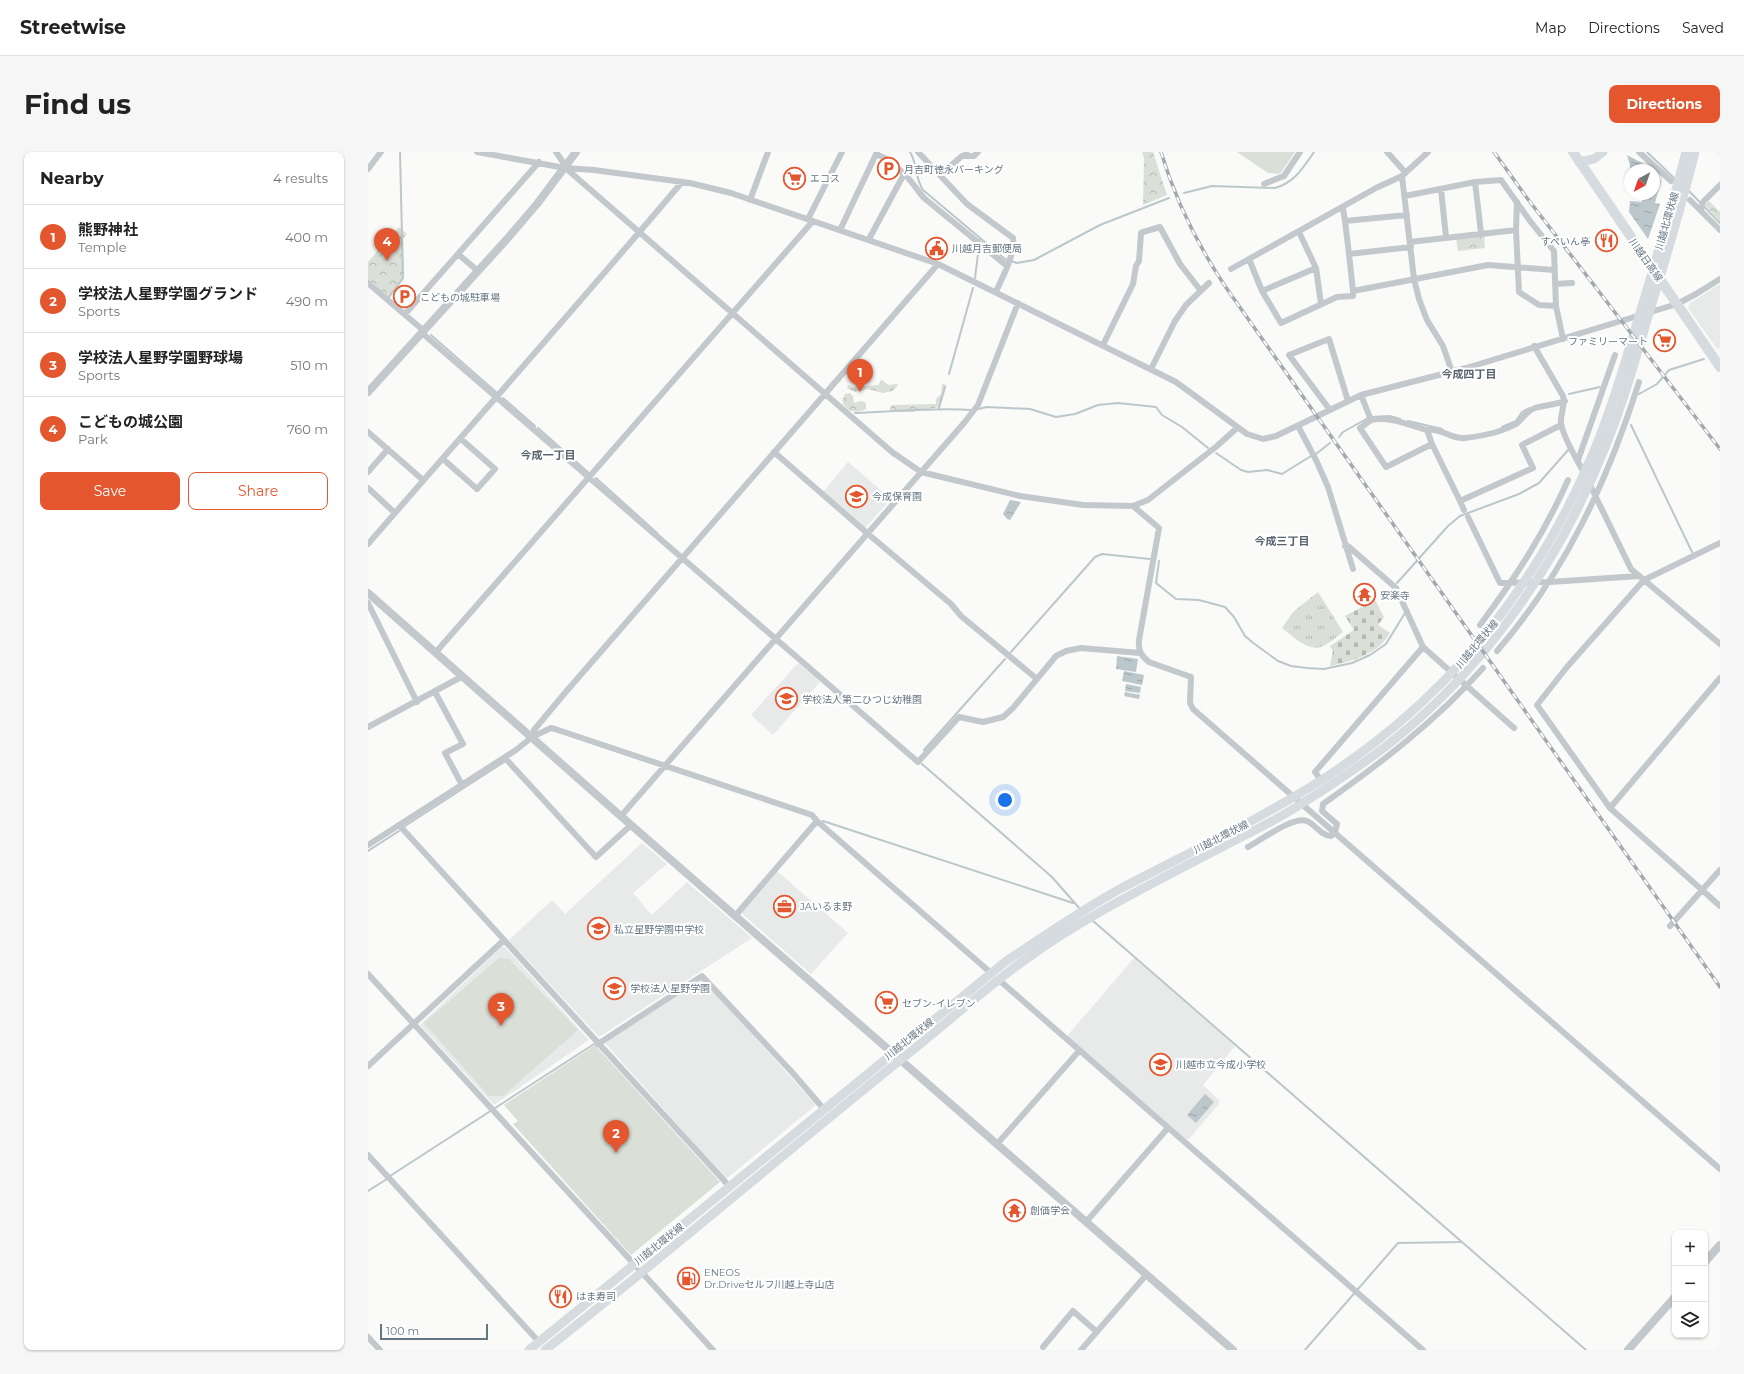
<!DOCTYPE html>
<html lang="en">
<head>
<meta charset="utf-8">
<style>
  body { margin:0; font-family:Montserrat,"Noto Sans JP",sans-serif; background:#f6f6f6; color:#222 }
  .controls { position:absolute; right:12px; bottom:12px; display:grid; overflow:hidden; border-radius:8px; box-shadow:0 1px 3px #0004 }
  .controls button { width:36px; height:36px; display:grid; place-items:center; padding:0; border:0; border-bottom:1px solid #e0e0e0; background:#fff; color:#222; font:20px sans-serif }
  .compass { position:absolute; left:1256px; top:12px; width:36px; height:36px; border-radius:50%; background:#fff; box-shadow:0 1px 3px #0004; rotate:220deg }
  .scale { position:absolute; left:12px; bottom:10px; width:108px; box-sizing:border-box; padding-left:4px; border:2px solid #657683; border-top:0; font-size:11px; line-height:14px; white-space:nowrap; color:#657683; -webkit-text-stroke:3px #fff; paint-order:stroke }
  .you { position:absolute; left:637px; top:648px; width:14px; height:14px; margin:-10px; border:3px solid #fff; border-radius:50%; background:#1a73e8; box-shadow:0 0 0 6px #1a73e833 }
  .badge { display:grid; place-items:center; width:26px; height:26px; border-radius:50%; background:#e4572e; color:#fff; font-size:13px; font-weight:700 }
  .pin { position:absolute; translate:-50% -33px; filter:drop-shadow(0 1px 2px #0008) }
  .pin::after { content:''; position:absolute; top:21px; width:14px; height:12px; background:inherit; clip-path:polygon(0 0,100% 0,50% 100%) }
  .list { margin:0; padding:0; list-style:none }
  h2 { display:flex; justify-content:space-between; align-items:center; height:52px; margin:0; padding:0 16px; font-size:17px }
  h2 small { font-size:13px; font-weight:400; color:#767676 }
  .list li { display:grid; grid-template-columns:26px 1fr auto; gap:12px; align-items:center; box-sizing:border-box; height:64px; padding:0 16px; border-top:1px solid #e0e0e0 }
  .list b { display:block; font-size:15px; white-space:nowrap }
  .list p { margin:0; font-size:13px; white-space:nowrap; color:#767676 }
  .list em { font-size:13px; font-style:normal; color:#767676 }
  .actions { display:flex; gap:8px; padding:12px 16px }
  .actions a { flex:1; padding:9px 0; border:1px solid #e4572e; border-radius:8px; text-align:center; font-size:14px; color:#e4572e }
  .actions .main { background:#e4572e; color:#fff }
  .icon { flex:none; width:22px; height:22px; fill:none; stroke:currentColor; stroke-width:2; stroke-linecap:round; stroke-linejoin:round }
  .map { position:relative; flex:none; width:1352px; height:1198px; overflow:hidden; border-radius:8px }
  header { display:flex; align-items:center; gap:24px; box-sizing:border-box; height:56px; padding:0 20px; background:#fff; border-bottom:1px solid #e0e0e0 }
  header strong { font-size:19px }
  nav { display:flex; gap:22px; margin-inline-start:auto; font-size:14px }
  .intro { display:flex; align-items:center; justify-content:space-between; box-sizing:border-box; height:96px; padding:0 24px }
  h1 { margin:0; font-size:28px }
  .button { padding:10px 18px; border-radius:8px; background:#e4572e; color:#fff; font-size:14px; font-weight:700 }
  main { display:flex; gap:24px; padding:0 24px }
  aside { flex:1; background:#fff; border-radius:8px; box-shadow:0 1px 3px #0004 }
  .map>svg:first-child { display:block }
  .built { fill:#e8e9e9 }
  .grass { fill:url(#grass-tufts) }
  .forest { fill:url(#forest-crowns) }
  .cemetery { fill:url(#cemetery-stones) }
  .pitch { fill:#dadfd7 }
  .water { fill:url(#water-ripples) }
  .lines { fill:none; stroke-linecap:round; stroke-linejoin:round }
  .stream { stroke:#bbc7cb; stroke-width:2 }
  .minor { stroke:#c3c8cc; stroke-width:6 }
  .tertiary { stroke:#c3c8cc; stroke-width:8 }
  .secondary { stroke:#d6dbdf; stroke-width:9 }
  .primary { stroke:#d6dbdf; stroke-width:10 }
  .rail-casing { stroke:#a2aab0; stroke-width:3.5 }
  .rail { stroke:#fff; stroke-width:2; stroke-dasharray:6; stroke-linecap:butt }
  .labels { text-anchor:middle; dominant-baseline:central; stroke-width:4; stroke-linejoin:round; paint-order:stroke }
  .poi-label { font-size:10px; fill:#657683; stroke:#fff; text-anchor:start }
  .street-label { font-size:10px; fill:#657683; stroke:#fff }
  .neighbourhood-label { font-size:11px; font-weight:bold; fill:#57646e; stroke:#fff }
</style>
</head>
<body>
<header>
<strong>Streetwise</strong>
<nav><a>Map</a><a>Directions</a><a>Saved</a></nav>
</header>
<div class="intro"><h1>Find us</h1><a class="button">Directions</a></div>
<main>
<aside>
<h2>Nearby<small>4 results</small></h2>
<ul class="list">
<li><span class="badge">1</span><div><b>熊野神社</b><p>Temple</p></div><em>400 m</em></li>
<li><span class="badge">2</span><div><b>学校法人星野学園グランド</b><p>Sports</p></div><em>490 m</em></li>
<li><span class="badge">3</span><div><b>学校法人星野学園野球場</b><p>Sports</p></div><em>510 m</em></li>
<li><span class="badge">4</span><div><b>こどもの城公園</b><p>Park</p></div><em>760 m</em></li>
</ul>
<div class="actions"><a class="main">Save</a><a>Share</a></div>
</aside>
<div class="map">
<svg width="1352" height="1198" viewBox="0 0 1352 1198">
  <defs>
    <pattern id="grass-tufts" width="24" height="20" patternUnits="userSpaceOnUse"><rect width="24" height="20" fill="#dadfd7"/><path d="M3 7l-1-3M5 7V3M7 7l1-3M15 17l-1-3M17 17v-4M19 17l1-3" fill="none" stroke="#b4b9b4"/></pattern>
    <pattern id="forest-crowns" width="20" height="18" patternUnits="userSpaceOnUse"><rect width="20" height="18" fill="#dadfd7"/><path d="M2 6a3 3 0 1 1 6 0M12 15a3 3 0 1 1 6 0" fill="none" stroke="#b4b9b4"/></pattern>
    <pattern id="cemetery-stones" width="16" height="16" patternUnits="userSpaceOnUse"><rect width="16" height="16" fill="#dadfd7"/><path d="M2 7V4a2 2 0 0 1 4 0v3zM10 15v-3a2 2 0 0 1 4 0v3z" fill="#b4b9b4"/></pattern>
    <pattern id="water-ripples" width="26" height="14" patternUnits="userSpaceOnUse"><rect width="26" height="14" fill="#bbc7cb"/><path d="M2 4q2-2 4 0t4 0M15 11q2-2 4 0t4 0" fill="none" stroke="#9ca6aa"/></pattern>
  </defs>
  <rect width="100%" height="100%" fill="#fafaf8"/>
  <path class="built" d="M1352,132V195L1349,197L1320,156L1322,151Z
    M480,310L523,347L498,375L496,376L455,340Z
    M430,511L452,530L405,583L383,563Z
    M274,691L299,712L265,741L284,763L319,730L384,786L231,885L141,788L184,748L197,762Z
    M409,719L480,781L443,822L372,760Z
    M134,794L137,795L221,888L126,953L52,873Z
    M766,806L867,894L835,933L851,948V952L821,987H818L699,884Z
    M334,827L448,953L358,1027L237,891Z"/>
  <path class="grass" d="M950,440L975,480C968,485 960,493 952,495C939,499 923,483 914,476L925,460Z"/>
  <path class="forest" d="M774,0H785L799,43L775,53L776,6Z
    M1341,49L1352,60V69L1337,53Z
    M31,75L39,82L35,87L36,127L21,145L0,127V110Z
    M1116,83L1117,96L1090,99L1088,86Z
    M514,228L520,233L529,232L530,234L524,239L515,241L500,237L486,240L479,236L480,233L485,235L510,233Z
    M574,232L578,233L571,255L544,260H522L523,253L568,252V247L573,242Z
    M482,241L485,244L486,251L494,249L498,251V257C489,262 478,260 474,249L477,242Z"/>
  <path class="cemetery" d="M1007,448L1016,465L1010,473L1022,481C1010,502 985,509 962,514L965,499L962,494L986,478L977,464Z"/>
  <path class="pitch" d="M869,0H927L912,22L900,21Z
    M131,806L141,807L210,878L135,944H121L56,871Z
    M227,893L352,1030L263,1103L145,972L150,969L136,953Z"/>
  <path class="water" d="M1259,3L1274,11L1281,18H1262V27V14Z
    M1286,22L1293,29L1287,51L1292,52L1280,87L1261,60L1262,49L1274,50L1275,42H1286Z
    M642,348L653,350L642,368L639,367L635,362Z
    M749,504L770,507L768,520L748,517Z
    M756,519L776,523L774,533L754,529Z
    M758,532L773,535L772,541L757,539Z
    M757,540L772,543L771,547L756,544Z
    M837,942L846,950L828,971L819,963Z"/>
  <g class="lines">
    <path class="stream" d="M542,0C550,13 546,24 555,38L637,107L649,111L666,108L732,73L801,46
      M1279,0L1307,27
      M1321,39L1352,71
      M816,41L844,34L907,36C926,31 935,16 946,0
      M607,126L612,86
      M21,145L35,126L32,0
      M63,183L129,241
      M581,222L605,136
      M1201,242L1232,235
      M1271,242L1289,232L1301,218L1336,207
      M135,246L167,274
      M571,256L577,235
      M610,257L619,255L662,257L688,265L707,262L730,253L750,251L788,255L794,263L814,275L840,296
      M487,261C526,260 564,255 603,258
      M1003,265L1022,264L1032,267
      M1040,269L1074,277
      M1263,273L1324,400
      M1134,275L1148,269L1154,260L1161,256
      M170,276L222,322
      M971,285L975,280L1000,266
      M848,301L873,318L880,320L899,318L914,322L943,304
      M948,302L962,291
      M228,326L289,381
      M791,409L788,431L808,447L831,448L857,455L866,465L877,484L884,490L910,509L923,514L939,516L956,517L984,511L1002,503L1018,492L1037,461
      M1029,431L1080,374L1092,364L1151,342L1171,331L1201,297
      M643,500L727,405L734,402L782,407
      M556,598L637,507
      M554,612L684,725L712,757
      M455,669L705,751
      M37,674L136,610
      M0,699L31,679
      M724,768L1218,1198
      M22,1024L226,892
      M0,1039L19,1027
      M937,1198L1030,1091L1093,1090"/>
    <path class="minor" d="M109,0L197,16L226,18L322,31L363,41L570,112L808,230L879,282L895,287L908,284L993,243L1098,216L1309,152L1328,142L1352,127
      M188,0L201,19L524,300L553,320L652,344L715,353L765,354L780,348L849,294L869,276
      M550,0L599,52L645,86C647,104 634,125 628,140
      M1019,0L1037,20
      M1060,0L1034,24L1046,127L1051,147L1059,168L1075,194L1084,220
      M1271,0L1303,29
      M598,1L600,4H606L610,0
      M0,17L13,0
      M536,22C544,29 549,38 556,46L639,114
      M572,23L594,4H600
      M1107,30L1113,81
      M896,32L916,24L932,0
      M1073,37L1078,85
      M1037,44L1107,30L1133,28L1162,69L1186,99L1188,154L1195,187
      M382,48L400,0
      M1322,48L1352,78
      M1149,50L1148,78L1151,140L1171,153L1188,154
      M975,56L977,69L1039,63
      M1333,58L1335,50L1352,33
      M440,67L474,0
      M977,69L981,102
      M472,78L509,0
      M931,80L948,116L953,152
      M501,87L536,22L521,8L508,2
      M1042,90L1148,78
      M90,102L110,119
      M881,107L894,139L913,171L969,145L985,144V139L1120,113L1186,118
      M863,117L1008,36L1034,24
      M0,131L56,179
      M1187,132L1204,131
      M894,139L948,116
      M985,139L981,102L1043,95
      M37,162L171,10
      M54,181L550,610L591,565L615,570L635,565L645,556L688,504L698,499L713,496L772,501
      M735,193L765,132L768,114L771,109L773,81L775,80L792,75L812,112L833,139
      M1166,194L1195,244C1198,253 1192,262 1193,271C1195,286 1210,309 1217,323
      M783,217L807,169L818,153L841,131
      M993,243L1003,268C1022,264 1040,273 1059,278L1064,292L1092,349L1165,316L1154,293L1193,273
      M962,258L921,203L961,187L980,249
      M1003,268L992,276L1018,315L1064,292
      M930,274L948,308L960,335L985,417
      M1059,278C1073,275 1083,288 1097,286C1115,284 1132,281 1148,272C1155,267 1158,259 1167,256C1177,253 1187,253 1197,249
      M0,280L55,328
      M406,300L499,381L583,452L593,464L669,527
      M75,307L109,337L127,317L93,287
      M1210,308L1247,203
      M0,320L20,297
      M1221,331L1263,417L1352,492
      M0,336L27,361
      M1092,349L1096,358
      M765,354L791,376L771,488C770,498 773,504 781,510L823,525L822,551L825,557L1352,1017
      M1100,365L1132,431L1182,430L1271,424
      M1352,391L1276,428L1199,515L1169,553L1242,656L1352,754
      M0,392C105,271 211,152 314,30
      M977,394H980L1028,436L1055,495L1146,576
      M0,451L49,550
      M1112,473C1147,426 1176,382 1200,328
      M1129,499C1197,421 1240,328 1271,230
      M68,500L445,69
      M67,540L95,592L77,601L94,633
      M0,575L95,524
      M164,585L183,576L187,577L444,663L449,669L623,821
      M137,606L228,705L263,673
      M953,628L947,620L1055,495
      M1242,656L1352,526
      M253,664L596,271L610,253L650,151
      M31,673L361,1034
      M0,693L148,598L164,585L166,578L196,542L570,112
      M880,695C893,688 925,664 939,669C948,673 952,683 963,684L967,680L969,672L954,659L955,652C1013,611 1068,569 1115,516
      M367,764L449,669
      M1302,774L1352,718
      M0,822L345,1198
      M631,828L1055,1198
      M230,892L334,824L423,919L455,956
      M0,914L136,788
      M629,992L711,899
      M0,1003L171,1190
      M718,1070L800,976
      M0,1185L12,1198
      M675,1195L705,1159L729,1180
      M713,1198L779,1122"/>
    <path class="tertiary" d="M0,240L139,87L169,52L208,0
      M0,441L247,659L865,1198
      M1337,1110L1352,1093
      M1260,1198L1307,1145"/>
    <path class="secondary" d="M1211,10L1226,7L1235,0
      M161,1198L637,810C674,785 711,760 750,738C818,702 887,670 952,629C1078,549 1168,437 1226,299C1246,251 1260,200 1275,151C1290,101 1305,51 1318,0
      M177,1198C302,1100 422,996 546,897C582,868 617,837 654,810C717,764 787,730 856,694C879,682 903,671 925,657C964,633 1003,608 1038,578C1126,503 1193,405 1236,298C1255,253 1268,205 1282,158C1298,106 1314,53 1327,0"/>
    <path class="primary" d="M1205,0L1352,215"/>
    <defs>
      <path id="rail" d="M793,0C808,50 830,94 859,137L1352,835
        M1126,0L1159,46L1352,297"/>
    </defs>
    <use href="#rail" class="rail-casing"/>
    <use href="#rail" class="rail"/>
  </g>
  <defs>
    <symbol id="parking-ring" viewBox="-11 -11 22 22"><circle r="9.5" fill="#fff" stroke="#e4572e" stroke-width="1.5"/><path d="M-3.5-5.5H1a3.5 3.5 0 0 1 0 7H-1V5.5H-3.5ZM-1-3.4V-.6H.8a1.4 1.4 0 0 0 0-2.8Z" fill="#e4572e"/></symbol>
    <symbol id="supermarket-ring" viewBox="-11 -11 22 22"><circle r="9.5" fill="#fff" stroke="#e4572e" stroke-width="1.5"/><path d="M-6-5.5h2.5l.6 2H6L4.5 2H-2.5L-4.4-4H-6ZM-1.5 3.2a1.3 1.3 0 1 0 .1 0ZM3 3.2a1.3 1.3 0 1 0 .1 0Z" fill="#e4572e"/></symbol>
    <symbol id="restaurant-ring" viewBox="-11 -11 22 22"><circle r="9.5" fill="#fff" stroke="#e4572e" stroke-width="1.5"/><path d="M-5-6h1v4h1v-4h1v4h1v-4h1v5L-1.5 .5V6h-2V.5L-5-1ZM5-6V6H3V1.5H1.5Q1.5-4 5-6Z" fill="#e4572e"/></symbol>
    <symbol id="civic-ring" viewBox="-11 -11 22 22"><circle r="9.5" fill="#fff" stroke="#e4572e" stroke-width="1.5"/><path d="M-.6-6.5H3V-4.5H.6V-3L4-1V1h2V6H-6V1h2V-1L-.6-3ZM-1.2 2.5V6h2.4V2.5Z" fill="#e4572e"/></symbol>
    <symbol id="school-ring" viewBox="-11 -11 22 22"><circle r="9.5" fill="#fff" stroke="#e4572e" stroke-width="1.5"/><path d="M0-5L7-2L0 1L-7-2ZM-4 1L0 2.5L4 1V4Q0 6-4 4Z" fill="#e4572e"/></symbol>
    <symbol id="temple-ring" viewBox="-11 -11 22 22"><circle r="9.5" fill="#fff" stroke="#e4572e" stroke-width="1.5"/><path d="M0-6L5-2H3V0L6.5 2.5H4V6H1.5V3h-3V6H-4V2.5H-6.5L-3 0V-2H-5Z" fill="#e4572e"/></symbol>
    <symbol id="office-ring" viewBox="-11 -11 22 22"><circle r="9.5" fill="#fff" stroke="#e4572e" stroke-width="1.5"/><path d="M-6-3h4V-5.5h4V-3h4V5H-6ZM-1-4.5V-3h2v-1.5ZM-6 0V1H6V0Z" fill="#e4572e"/></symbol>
    <symbol id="fuel-ring" viewBox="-11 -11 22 22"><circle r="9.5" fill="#fff" stroke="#e4572e" stroke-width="1.5"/><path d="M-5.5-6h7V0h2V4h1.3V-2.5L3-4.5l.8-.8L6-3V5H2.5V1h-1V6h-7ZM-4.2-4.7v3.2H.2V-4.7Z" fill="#e4572e"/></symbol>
  </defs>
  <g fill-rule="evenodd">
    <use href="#parking-ring" x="508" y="4" width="25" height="25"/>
    <use href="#supermarket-ring" x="414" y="14" width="25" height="25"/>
    <use href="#restaurant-ring" x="1226" y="76" width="25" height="25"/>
    <use href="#civic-ring" x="556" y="84" width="25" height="25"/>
    <use href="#parking-ring" x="24" y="132" width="25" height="25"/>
    <use href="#supermarket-ring" x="1284" y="176" width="25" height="25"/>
    <use href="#school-ring" x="476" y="332" width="25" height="25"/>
    <use href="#temple-ring" x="984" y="430" width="25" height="25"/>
    <use href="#school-ring" x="406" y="534" width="25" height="25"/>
    <use href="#office-ring" x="404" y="742" width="25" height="25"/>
    <use href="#school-ring" x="218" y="764" width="25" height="25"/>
    <use href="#school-ring" x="234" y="824" width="25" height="25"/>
    <use href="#supermarket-ring" x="506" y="838" width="25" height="25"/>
    <use href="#school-ring" x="780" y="900" width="25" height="25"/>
    <use href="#temple-ring" x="634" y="1046" width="25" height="25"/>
    <use href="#fuel-ring" x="308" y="1114" width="25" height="25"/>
    <use href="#restaurant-ring" x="180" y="1132" width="25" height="25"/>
  </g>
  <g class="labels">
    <g class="poi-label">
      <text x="536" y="17">月吉町徳永パーキング</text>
      <text x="442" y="26">エコス</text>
      <text x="1222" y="89" text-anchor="end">すぺいん亭</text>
      <text x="584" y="96">川越月吉郵便局</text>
      <text x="52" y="145">こどもの城駐車場</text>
      <text x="1280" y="189" text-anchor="end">ファミリーマート</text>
      <text x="504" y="344">今成保育園</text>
      <text x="1012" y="443">安楽寺</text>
      <text x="434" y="547">学校法人第二ひつじ幼稚園</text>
      <text x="432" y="754">JAいるま野</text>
      <text x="246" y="777">私立星野学園中学校</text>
      <text x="262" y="836">学校法人星野学園</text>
      <text x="534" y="851">セブン-イレブン</text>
      <text x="808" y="912">川越市立今成小学校</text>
      <text x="662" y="1058">創価学会</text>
      <text x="336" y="1120">ENEOS<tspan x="336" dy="12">Dr.Driveセルフ川越上寺山店</tspan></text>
      <text x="208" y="1144">はま寿司</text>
    </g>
    <g class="street-label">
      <text transform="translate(1299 69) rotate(-74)">川越北環状線</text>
      <text transform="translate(1278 108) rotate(55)">川越日高線</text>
      <text transform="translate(1109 492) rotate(-50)">川越北環状線</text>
      <text transform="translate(853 685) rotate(-27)">川越北環状線</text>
      <text transform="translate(541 887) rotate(-39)">川越北環状線</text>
      <text transform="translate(291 1092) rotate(-39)">川越北環状線</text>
    </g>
    <g class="neighbourhood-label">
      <text x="1101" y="222">今成四丁目</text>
      <text x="180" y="303">今成一丁目</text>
      <text x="914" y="389">今成三丁目</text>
    </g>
  </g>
</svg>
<div class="controls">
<button>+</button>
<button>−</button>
<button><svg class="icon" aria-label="layers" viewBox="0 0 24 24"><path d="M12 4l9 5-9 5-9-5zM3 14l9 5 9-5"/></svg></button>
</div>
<svg class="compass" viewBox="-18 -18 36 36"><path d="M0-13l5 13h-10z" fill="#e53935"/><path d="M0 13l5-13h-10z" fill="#767676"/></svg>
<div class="scale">100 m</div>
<div class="you"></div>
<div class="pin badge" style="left:492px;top:240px">1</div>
<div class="pin badge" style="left:248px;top:1001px">2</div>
<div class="pin badge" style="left:133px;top:874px">3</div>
<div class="pin badge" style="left:19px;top:109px">4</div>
</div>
</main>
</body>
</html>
